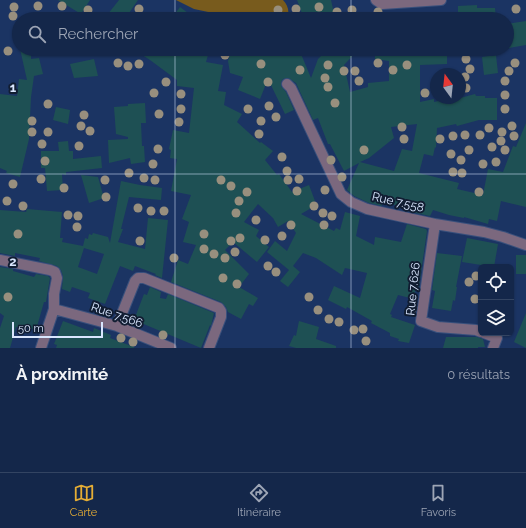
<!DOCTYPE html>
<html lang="fr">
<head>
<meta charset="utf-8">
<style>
  body { margin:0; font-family:Raleway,sans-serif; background:#213354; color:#f1f3f6 }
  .controls { position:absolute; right:12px; bottom:12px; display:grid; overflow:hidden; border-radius:6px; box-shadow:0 1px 3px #0004 }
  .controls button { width:36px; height:36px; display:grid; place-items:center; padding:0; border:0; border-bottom:1px solid #334462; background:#14274a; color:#f1f3f6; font:20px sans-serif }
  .compass { position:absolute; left:430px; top:68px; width:36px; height:36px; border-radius:50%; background:#14274a; box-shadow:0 1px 3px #0004; rotate:345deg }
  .scale { position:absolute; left:12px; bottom:10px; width:91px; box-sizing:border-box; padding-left:4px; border:2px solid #d9e6fe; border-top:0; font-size:11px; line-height:14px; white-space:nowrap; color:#d9e6fe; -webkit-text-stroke:3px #111d32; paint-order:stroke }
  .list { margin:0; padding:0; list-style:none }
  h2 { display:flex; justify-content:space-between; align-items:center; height:52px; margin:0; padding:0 16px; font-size:17px }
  h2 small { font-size:13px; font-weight:400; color:#9da5b5 }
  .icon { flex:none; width:22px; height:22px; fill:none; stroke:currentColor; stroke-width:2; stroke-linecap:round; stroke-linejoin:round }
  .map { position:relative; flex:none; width:526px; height:348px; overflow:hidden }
  .search { position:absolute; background:#14274a; box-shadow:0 1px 3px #0004; left:12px; right:12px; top:12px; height:44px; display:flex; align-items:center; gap:10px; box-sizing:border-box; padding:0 14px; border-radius:22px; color:#9da5b5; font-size:15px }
  .sheet { height:124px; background:#14274a }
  nav { display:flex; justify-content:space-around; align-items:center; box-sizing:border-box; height:56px; border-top:1px solid #334462; background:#14274a; font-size:11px; color:#9da5b5 }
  nav a { display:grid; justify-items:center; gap:2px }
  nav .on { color:#e5ad35 }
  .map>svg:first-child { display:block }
  .green { fill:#785b1d }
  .building { fill:#1e5054; fill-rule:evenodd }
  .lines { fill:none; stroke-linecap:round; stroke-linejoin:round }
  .minor-casing { stroke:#39507c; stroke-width:12 }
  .minor { stroke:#7b687e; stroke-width:10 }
  .tree { fill:#988f7e }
  .grid { fill:none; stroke:#d9e6fe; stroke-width:1; stroke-opacity:0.55 }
  .labels { text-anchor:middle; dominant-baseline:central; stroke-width:4; stroke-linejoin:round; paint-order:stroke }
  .street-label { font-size:12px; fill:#d9e6fe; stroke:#111d32 }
  .grid-label { font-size:13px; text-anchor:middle; font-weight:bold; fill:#d9e6fe; stroke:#111d32; stroke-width:4; stroke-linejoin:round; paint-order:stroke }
</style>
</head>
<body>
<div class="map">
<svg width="526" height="348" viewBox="0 0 526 348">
  <rect width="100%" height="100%" fill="#1b3463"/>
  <path class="green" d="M176,0H283C288,5 290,12 287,19H259L245,13H213L194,9Z"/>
  <path class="building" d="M58,0H90L81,14Z
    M119,0H138L125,19H104Z
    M297,0H331L335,18L328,19H304Z
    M477,5V8H495L496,19H458V6Z
    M180,7L196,19H171Z
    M526,21V45L509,48L507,35V24Z
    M20,49H31V59L39,58L43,74L34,76L31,97L29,139L20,177L6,173L7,171L0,168V94L17,96L19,79L27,80Z
    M133,49H180L208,55L206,62L223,65L218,91L226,92L224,105L242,114L237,122L260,143L261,142L273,151L265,160L277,175L279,174L292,192L309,185L315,201L311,203L313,207L301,214L334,231L336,228L340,230L345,212L360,216L356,236L374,245L375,237L401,242L407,224L426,229L427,231L419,287H416L414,299L398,295L390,314L392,315L391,317L415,325L409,343L398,341L399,339L390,336V333L371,323L372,321L347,307L346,309L328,300L334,286L360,298L367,273L345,268L342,275L316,258L303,253L293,266L300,272L288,287L280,281L289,270L267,252L275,241L287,251L296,233L288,221L278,227L273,218L258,204L244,222L259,230L256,236L269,247L257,262L233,242L225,250L249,274L239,287L258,298L253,306L249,304L241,319L228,312L226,307L221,302L171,282L178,260L188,264L196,245L183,242L189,222L182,219L191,195L171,191L177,159L170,158L171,150L169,149L173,130L189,133L194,88L177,86V80L150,60Z
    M232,49H299L311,78L318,59L328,49H359L344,65L350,92L368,87V83L389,81V61L375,59V49H447V64L420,65V102L434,99V102L448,99L449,101L475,94L476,96H485V98H497V120H479L457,126L456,124L437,128L436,148L435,147L433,156L424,154L419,173L459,183L457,189L483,195L488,169L503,172L513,146L516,147L526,123V207L501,201L497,221L489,219L488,224L464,217V218L449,215L433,210L430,216L411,212L412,209L382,202V206L369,203L354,196L347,190L359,163L344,171L330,144H328L318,118L313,120L296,83L288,78L283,79L281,82V86L286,92L294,110L285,114L268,79L260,99L238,90L243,77L230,73L228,61ZM417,124L412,151L402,149L394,171L360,162L369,158L394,138L391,127Z
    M496,55L498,73L484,75L482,57Z
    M94,59L98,76L74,78L70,64Z
    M145,103L146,123H141L142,146H144L145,162L131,164L130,158L109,163L108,140L128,139V137L116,134L114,107L128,106V104Z
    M56,107L70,110L68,124L53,120Z
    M68,141L69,151H73V159L101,156L102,168L66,172V175L62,174L63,190L47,191L45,168H41V151H59L58,142Z
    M81,175L98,177L104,198L89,203Z
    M121,181L140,185L162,188L161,200L129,197L121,229H123L118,242L145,249L148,218L168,220L162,278L155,275L156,274L135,266L133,271L120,266L105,304L88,298L90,293L72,287L70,292L62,289L63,276L61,270L57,266L39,261L40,258L15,253V256L0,253V210L26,212L27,209L62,212L60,238H63L62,242L83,246L85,238L88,239L89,234L92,235L93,233L108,237L110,243ZM84,248L104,254L97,274L78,267Z
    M467,238L498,244L494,267L462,262Z
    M437,253L462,256L456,287H457L455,301L453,300L451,311L432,308L435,291L432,290Z
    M516,255H526V274H516Z
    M0,267L13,269V271L34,277L36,274L48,276L50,278L46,302H44L36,330L25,327V329L16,327L10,348H0V328L4,316L0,313Z
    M150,287L161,292L160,298L166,299L168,294L214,313L211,326L210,325L201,348L134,320L144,294L147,295Z
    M526,313V348L514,342Z
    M63,321L93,332L94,328L111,335L110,338L134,347V348H56L57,345L54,344Z
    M299,321L319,327L316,339L336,346V348H296L289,346L294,335L296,336Z
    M446,337H477L483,339L485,347H478V348H443Z"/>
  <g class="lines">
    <defs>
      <path id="minor" d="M376,0L382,4L441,0
        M287,84L291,88L341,194L351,202L367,209L435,224L484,232L503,237L526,245
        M435,224L421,321L438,327L476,330L481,332
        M0,260L50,270L55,272L57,278L54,294V309L41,348
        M54,309L117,326L171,348
        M117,326L135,281L138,278H144L219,308L221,311V317L209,348
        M484,333L497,338L493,348"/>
    </defs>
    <use href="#minor" class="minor-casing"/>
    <use href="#minor" class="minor"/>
  </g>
  <g class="tree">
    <circle cx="38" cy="6" r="4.5"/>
    <circle cx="62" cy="6" r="4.5"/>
    <circle cx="14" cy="7" r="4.5"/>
    <circle cx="319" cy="7" r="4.5"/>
    <circle cx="139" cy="9" r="4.5"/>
    <circle cx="296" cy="9" r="4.5"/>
    <circle cx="516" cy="9" r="4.5"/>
    <circle cx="88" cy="10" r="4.5"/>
    <circle cx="278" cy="10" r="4.5"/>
    <circle cx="352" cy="10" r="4.5"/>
    <circle cx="337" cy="12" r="4.5"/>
    <circle cx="378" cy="12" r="4.5"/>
    <circle cx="13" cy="16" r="4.5"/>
    <circle cx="8" cy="51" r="4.5"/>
    <circle cx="225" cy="55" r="4.5"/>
    <circle cx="466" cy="59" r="4.5"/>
    <circle cx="118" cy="63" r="4.5"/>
    <circle cx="378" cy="63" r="4.5"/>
    <circle cx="515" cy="63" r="4.5"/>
    <circle cx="139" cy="64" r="4.5"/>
    <circle cx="261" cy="64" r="4.5"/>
    <circle cx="328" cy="65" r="4.5"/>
    <circle cx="407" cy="65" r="4.5"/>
    <circle cx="128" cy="66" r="4.5"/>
    <circle cx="470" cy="69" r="4.5"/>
    <circle cx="300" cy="70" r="4.5"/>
    <circle cx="393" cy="70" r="4.5"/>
    <circle cx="344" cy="71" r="4.5"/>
    <circle cx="355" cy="71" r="4.5"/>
    <circle cx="509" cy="71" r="4.5"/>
    <circle cx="465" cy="77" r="4.5"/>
    <circle cx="325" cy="78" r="4.5"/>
    <circle cx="359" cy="81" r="4.5"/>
    <circle cx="505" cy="81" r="4.5"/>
    <circle cx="166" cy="82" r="4.5"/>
    <circle cx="268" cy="82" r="4.5"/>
    <circle cx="328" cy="87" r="4.5"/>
    <circle cx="466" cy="88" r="4.5"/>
    <circle cx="154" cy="93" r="4.5"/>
    <circle cx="425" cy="93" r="4.5"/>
    <circle cx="181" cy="94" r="4.5"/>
    <circle cx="505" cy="95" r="4.5"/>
    <circle cx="335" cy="103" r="4.5"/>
    <circle cx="48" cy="104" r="4.5"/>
    <circle cx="269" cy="106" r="4.5"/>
    <circle cx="181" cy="109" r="4.5"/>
    <circle cx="248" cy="109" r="4.5"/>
    <circle cx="505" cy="109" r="4.5"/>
    <circle cx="159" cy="114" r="4.5"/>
    <circle cx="84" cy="115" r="4.5"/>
    <circle cx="276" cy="117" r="4.5"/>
    <circle cx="32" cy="121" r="4.5"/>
    <circle cx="261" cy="121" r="4.5"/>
    <circle cx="179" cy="122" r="4.5"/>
    <circle cx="81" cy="126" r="4.5"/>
    <circle cx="512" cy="126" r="4.5"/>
    <circle cx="402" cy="127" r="4.5"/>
    <circle cx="489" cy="128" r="4.5"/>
    <circle cx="90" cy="131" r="4.5"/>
    <circle cx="32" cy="132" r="4.5"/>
    <circle cx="48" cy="132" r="4.5"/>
    <circle cx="502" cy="132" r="4.5"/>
    <circle cx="259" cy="134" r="4.5"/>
    <circle cx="465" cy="135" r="4.5"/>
    <circle cx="480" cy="135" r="4.5"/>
    <circle cx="453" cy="136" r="4.5"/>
    <circle cx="514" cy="136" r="4.5"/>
    <circle cx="404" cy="139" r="4.5"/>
    <circle cx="440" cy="139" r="4.5"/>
    <circle cx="501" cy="141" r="4.5"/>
    <circle cx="42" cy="144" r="4.5"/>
    <circle cx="79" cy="146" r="4.5"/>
    <circle cx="492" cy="147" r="4.5"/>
    <circle cx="158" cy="149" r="4.5"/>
    <circle cx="364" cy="150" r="4.5"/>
    <circle cx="469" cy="150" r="4.5"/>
    <circle cx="505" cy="150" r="4.5"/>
    <circle cx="451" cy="154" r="4.5"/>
    <circle cx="282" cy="157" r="4.5"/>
    <circle cx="331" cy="160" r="4.5"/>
    <circle cx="461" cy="160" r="4.5"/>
    <circle cx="45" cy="161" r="4.5"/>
    <circle cx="496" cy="162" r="4.5"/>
    <circle cx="153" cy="164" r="4.5"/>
    <circle cx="483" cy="164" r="4.5"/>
    <circle cx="287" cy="171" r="4.5"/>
    <circle cx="453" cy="172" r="4.5"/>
    <circle cx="129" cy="173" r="4.5"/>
    <circle cx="462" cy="173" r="4.5"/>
    <circle cx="342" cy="177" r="4.5"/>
    <circle cx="144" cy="178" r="4.5"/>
    <circle cx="41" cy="179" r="4.5"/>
    <circle cx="299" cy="179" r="4.5"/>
    <circle cx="105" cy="180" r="4.5"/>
    <circle cx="155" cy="180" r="4.5"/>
    <circle cx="221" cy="180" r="4.5"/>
    <circle cx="288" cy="180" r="4.5"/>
    <circle cx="13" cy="184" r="4.5"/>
    <circle cx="231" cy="186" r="4.5"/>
    <circle cx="64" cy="188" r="4.5"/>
    <circle cx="325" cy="190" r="4.5"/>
    <circle cx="297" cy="191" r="4.5"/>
    <circle cx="247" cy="192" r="4.5"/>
    <circle cx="479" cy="192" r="4.5"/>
    <circle cx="106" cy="197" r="4.5"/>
    <circle cx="7" cy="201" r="4.5"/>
    <circle cx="239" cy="201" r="4.5"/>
    <circle cx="23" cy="206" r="4.5"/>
    <circle cx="314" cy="206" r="4.5"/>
    <circle cx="138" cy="208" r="4.5"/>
    <circle cx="151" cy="211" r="4.5"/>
    <circle cx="164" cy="211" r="4.5"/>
    <circle cx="236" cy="213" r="4.5"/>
    <circle cx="323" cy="213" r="4.5"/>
    <circle cx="68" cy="215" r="4.5"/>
    <circle cx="78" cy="216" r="4.5"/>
    <circle cx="332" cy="216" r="4.5"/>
    <circle cx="256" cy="220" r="4.5"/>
    <circle cx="291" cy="225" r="4.5"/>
    <circle cx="324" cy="225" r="4.5"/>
    <circle cx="77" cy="227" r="4.5"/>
    <circle cx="18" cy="234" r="4.5"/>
    <circle cx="204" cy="234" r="4.5"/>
    <circle cx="282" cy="236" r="4.5"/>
    <circle cx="240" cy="238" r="4.5"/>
    <circle cx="265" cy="240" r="4.5"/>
    <circle cx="140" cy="241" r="4.5"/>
    <circle cx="231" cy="241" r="4.5"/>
    <circle cx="204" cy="249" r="4.5"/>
    <circle cx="235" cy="252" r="4.5"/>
    <circle cx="214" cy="254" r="4.5"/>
    <circle cx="174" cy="258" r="4.5"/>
    <circle cx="225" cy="258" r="4.5"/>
    <circle cx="268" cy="266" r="4.5"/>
    <circle cx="276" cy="272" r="4.5"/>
    <circle cx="476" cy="276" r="4.5"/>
    <circle cx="223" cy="278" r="4.5"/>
    <circle cx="469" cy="282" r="4.5"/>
    <circle cx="237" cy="284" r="4.5"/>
    <circle cx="8" cy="297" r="4.5"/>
    <circle cx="309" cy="297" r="4.5"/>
    <circle cx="475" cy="299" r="4.5"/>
    <circle cx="412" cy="309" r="4.5"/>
    <circle cx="318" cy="310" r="4.5"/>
    <circle cx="329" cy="319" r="4.5"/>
    <circle cx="339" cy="322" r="4.5"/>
    <circle cx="363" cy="329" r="4.5"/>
    <circle cx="354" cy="330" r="4.5"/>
    <circle cx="163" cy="335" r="4.5"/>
    <circle cx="121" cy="338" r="4.5"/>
    <circle cx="366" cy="341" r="4.5"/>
    <circle cx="133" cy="342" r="4.5"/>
  </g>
  <path class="grid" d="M175,0V19M351,0V19M175,49V348M351,49V348M0,174H526"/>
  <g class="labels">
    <g class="street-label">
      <text transform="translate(398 202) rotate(13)">Rue 7.558</text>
      <text transform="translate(413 289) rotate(-84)">Rue 7.626</text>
      <text transform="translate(117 315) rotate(19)">Rue 7.566</text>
    </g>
  </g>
  <g class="grid-label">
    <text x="13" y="92">1</text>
    <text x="13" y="266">2</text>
  </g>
</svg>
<div class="controls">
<button><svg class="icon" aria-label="locate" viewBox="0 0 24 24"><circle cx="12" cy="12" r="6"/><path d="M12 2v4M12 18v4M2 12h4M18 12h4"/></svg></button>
<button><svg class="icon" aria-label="layers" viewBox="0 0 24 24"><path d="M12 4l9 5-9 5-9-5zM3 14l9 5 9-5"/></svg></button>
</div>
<svg class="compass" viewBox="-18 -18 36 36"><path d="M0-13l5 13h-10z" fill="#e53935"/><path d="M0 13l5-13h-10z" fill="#9da5b5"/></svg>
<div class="scale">50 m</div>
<div class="search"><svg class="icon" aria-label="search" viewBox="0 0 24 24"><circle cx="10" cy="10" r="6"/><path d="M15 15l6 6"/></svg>Rechercher</div>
</div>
<section class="sheet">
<h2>À proximité<small>0 résultats</small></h2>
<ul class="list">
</ul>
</section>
<nav>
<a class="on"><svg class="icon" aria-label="map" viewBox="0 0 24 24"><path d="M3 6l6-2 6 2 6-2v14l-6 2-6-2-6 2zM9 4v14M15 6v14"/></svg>Carte</a>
<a><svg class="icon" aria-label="directions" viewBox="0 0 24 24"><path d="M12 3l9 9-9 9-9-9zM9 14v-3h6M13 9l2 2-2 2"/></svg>Itinéraire</a>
<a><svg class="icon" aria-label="saved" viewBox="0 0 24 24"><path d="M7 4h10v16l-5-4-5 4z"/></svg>Favoris</a>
</nav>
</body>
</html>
